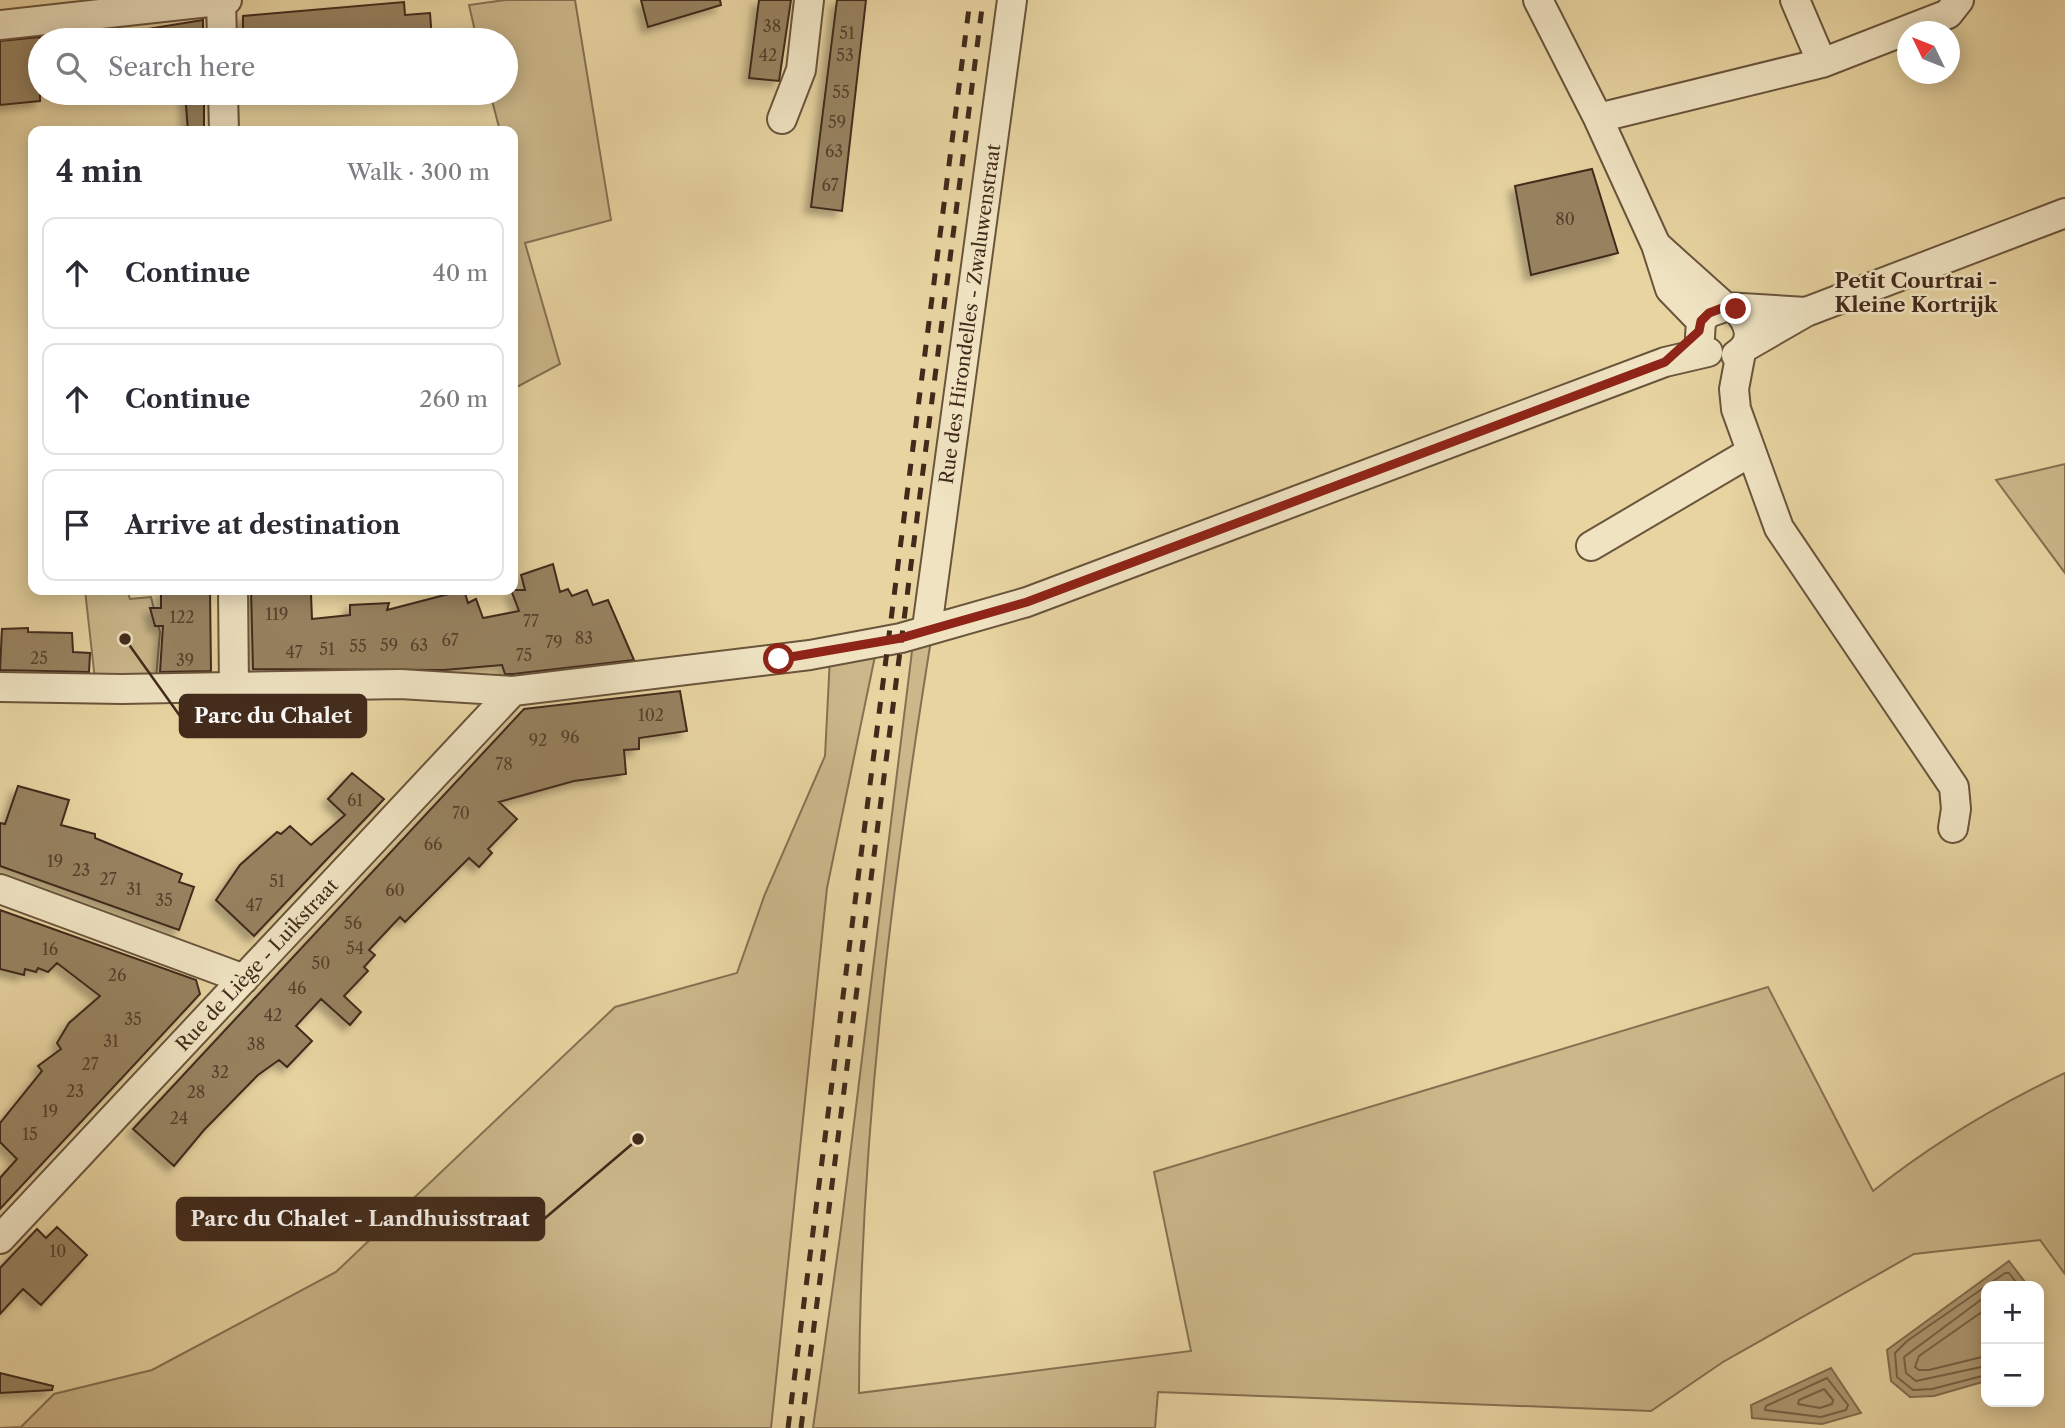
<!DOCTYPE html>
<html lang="en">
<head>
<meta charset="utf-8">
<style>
  body { margin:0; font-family:"Libre Caslon Text",serif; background:#f7f7f7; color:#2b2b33 }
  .controls { position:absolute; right:21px; bottom:21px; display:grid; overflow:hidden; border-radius:14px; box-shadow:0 4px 18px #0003 }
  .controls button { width:63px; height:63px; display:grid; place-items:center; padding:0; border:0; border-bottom:2px solid #e1e1e2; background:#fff; color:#2b2b33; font:35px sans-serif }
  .compass { position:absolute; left:1897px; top:21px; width:63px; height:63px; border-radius:50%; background:#fff; box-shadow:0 4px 18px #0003; rotate:313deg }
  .stop { position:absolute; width:21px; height:21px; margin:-16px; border:5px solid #8f2418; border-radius:50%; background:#fff }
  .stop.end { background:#8f2418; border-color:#fff; box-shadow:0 2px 7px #0008 }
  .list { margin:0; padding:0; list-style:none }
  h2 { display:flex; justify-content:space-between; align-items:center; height:91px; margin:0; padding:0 28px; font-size:30px }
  h2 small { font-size:23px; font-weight:400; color:#7c7c81 }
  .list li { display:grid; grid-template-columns:46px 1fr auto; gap:21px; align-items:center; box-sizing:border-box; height:112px; margin:0 14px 14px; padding:0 14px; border:2px solid #e1e1e2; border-radius:14px }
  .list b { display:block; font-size:26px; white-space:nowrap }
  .list em { font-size:23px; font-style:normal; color:#7c7c81 }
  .icon { flex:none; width:38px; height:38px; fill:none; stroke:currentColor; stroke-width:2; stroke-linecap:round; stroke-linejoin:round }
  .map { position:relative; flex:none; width:2065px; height:1428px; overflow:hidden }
  .search { position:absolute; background:#fff; box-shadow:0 4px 18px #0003; left:28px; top:28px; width:490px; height:77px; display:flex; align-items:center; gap:18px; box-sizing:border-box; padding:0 24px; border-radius:38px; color:#7c7c81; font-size:26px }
  .panel { position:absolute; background:#fff; box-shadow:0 4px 18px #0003; left:28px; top:126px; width:490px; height:469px; border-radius:14px }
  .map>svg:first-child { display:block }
  .green { fill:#cbb78a; stroke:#867052; stroke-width:2 }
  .water { fill:#af9a73; stroke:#836d50; stroke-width:2 }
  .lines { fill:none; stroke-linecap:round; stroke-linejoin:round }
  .shore { stroke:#786247; stroke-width:2 }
  .building { fill:#978261; stroke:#412a1b; stroke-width:2; filter:url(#shadow) }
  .minor-casing { stroke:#6a543c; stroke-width:32 }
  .minor { stroke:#efe3c2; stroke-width:28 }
  .rail { stroke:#412a1b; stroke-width:5; stroke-dasharray:12 12; stroke-linecap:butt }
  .route { stroke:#8f2418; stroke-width:9 }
  .labels { text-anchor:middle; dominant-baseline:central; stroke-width:5; stroke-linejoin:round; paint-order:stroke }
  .number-label { font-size:16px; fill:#56402c }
  .street-label { font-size:19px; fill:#412a1b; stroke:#efe3c2 }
  .neighbourhood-label { font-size:21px; font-weight:bold; fill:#412a1b; stroke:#efe3c2 }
  .leader { fill:none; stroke:#412a1b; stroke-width:2.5 }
  .callout-dot { fill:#412a1b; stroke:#efe3c2; stroke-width:2.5 }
  .callout { fill:#412a1b; stroke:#412a1b; stroke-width:2.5 }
  .callout-label { font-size:21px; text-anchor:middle; font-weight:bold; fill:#fff }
</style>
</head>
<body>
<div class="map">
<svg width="2065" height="1428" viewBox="0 0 2065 1428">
  <defs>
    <filter id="shadow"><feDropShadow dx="-6" dy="6" stdDeviation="3.5" flood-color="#0004"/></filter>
  </defs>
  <rect width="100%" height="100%" fill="#e7d4a1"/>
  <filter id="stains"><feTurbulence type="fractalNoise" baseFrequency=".00286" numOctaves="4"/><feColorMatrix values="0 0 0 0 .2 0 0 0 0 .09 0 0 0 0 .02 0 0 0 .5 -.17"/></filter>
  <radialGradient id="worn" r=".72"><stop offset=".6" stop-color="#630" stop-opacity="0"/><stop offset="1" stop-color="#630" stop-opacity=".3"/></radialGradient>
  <path class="green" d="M505,0H575L611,220L525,243L560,364L513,389V131H500L490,93H506V40H477L469,5Z
    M2065,464V573L1996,480Z
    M85,590H127L130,599L151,597L160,632L156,679L95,680Z
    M931,640C891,889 860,1140 859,1393L1191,1351L1154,1172L1768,987L1873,1191C1932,1144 1997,1105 2065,1073V1274L2040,1240L1914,1254L1723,1362L1651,1411L1158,1392L1155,1428H813L841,1229L913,643Z
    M875,656L827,888L771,1428H0L21,1427L54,1394L152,1370L336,1272L615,1007L737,973L765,894L825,756L830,657Z"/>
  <path class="water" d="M2009,1261L2028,1286H1986V1381L1934,1396L1910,1397L1891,1381L1887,1350Z
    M1831,1368L1861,1413L1822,1424L1752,1418L1751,1405Z"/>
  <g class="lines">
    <path class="shore" d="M1986,1296L1904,1357L1906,1373L1916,1381L1986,1366
      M1986,1309L1919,1356L1915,1367L1919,1370H1929L1986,1356
      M1986,1375L1932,1389L1913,1390L1897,1377L1895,1353L1907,1341L2005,1273H2009L2019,1286
      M1827,1378L1848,1405L1846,1410L1821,1417L1765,1410L1766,1406Z
      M1824,1389L1833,1400L1832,1404L1820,1408L1798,1404L1799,1400Z"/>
  </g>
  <path class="building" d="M641,0H720L721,5L648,27Z
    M759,0H791L779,81L749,78Z
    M837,0H866L842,211L811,207Z
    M404,2L405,15L430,13L432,40H243V16Z
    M203,20V40H142L141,30Z
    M40,37V101L0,105V41Z
    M185,93H204V131H188Z
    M1592,169L1618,253L1531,275L1515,186Z
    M553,564L560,592L568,589L572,596L587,590L593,605L608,600L634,660L513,674H505L502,665L444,670L253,669L251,590H296V593L311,594L312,619L350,615V605L389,603L387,610L464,590L468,603L476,599L483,618L519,611L511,590H525L521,575Z
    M165,590H210L211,671L160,672L163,626H155L150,608H161V593Z
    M28,628V632L72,633L73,652L90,653L89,672L0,670L2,629Z
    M680,691L687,731L639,738V749L624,750L626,774L574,781L499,802L517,819L488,849L492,853L479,867L469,858L405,922L400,917L369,950L375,955L364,967L368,971L344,996L361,1012L350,1025L321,999L296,1026L312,1041L287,1067L279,1060L258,1075L204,1130L174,1166L133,1129L524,709Z
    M352,773L384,799L254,936L216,900L240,865L277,832L281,834L290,826L311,845L345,815L328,799Z
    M18,786L69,800L61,825L95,834V838L182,874L179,882L194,887L179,930L0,866V823L5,824Z
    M0,910L196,980L200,994L0,1209V1178L17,1159L0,1142V1123L42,1071L38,1066L61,1049L57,1043L69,1023L100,996L57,963L48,972L38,968L36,972L25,969L24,975L0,969Z
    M57,1227L87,1255L41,1305L23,1289L0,1314V1268L37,1229L46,1238Z
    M0,1373L53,1386L52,1390L0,1393Z"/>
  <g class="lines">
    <defs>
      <path id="minor" d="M221,0L222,40
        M1538,0L1598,118L1656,245L1670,289L1701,321
        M1795,0L1822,63
        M0,25L227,0
        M223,93L224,131
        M1598,118L1822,63L1948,14L1959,0
        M782,119L801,70L809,0
        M1656,245L1725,307
        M1736,309C1750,323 1756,342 1736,355
        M1700,337L1701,321L1708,313L1725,307L1806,312
        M1747,346L1806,312L2065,213
        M1741,352L1734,389L1736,409L1779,528L1954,787L1956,809L1953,828
        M1591,546L1749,453
        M233,590L234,688
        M927,628L1012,0
        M0,687L122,689L400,684L513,691L810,655L901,638L1027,602L1665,362L1708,352
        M0,889L244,979
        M0,1239L513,691"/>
    </defs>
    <use href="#minor" class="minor-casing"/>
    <use href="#minor" class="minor"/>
    <path class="rail" d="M788,1428L970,0
      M801,1428L983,0"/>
  </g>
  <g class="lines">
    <path class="route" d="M779,659L901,638L1027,602L1665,362L1699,331L1701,321L1709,313L1725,307L1736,309"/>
  </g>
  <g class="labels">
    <g class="number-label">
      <text x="772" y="26">38</text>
      <text x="847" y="33">51</text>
      <text x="768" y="55">42</text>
      <text x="845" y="55">53</text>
      <text x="841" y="92">55</text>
      <text x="837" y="122">59</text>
      <text x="834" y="151">63</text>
      <text x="830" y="185">67</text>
      <text x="1565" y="219">80</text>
      <text x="277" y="614">119</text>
      <text x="182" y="617">122</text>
      <text x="531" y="621">77</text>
      <text x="584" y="638">83</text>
      <text x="450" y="640">67</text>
      <text x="554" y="642">79</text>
      <text x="389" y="645">59</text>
      <text x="419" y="645">63</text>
      <text x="358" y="646">55</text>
      <text x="327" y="649">51</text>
      <text x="294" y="652">47</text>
      <text x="524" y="655">75</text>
      <text x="39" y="658">25</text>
      <text x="185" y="660">39</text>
      <text x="651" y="715">102</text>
      <text x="570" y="737">96</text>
      <text x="538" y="740">92</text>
      <text x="504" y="764">78</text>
      <text x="355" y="800">61</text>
      <text x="461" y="813">70</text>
      <text x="433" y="844">66</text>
      <text x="55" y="861">19</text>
      <text x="81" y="870">23</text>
      <text x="108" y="879">27</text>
      <text x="277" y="881">51</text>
      <text x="134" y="889">31</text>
      <text x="395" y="890">60</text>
      <text x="164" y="900">35</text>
      <text x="254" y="905">47</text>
      <text x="353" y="923">56</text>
      <text x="355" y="948">54</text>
      <text x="50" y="949">16</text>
      <text x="321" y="963">50</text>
      <text x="117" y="975">26</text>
      <text x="297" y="988">46</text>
      <text x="273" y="1015">42</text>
      <text x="133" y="1019">35</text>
      <text x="111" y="1041">31</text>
      <text x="256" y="1044">38</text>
      <text x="90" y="1064">27</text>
      <text x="220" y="1072">32</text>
      <text x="75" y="1091">23</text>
      <text x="196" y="1092">28</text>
      <text x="50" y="1111">19</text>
      <text x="179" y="1118">24</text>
      <text x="30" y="1134">15</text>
      <text x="58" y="1251">10</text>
    </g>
    <g class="street-label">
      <text transform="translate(970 314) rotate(-82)">Rue des Hirondelles - Zwaluwenstraat</text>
      <text transform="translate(257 965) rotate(-47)">Rue de Liège - Luikstraat</text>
    </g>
    <g class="neighbourhood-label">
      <text x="1916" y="280">Petit Courtrai -<tspan x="1916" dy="24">Kleine Kortrijk</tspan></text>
    </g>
  </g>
  <path class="leader" d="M125 639L180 716M638 1139L544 1219"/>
  <g class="callout-dot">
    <circle cx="125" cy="639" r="7"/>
    <circle cx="638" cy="1139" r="7"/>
  </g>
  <g class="callout">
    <rect x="180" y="695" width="186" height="42" rx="7"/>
    <rect x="177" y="1198" width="367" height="42" rx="7"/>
  </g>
  <g class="callout-label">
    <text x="273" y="723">Parc du Chalet</text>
    <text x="360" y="1226">Parc du Chalet - Landhuisstraat</text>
  </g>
  <rect width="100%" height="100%" filter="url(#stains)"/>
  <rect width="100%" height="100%" fill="url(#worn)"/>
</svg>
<div class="controls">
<button>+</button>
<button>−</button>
</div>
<svg class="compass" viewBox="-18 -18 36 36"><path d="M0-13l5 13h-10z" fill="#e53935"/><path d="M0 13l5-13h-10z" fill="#7c7c81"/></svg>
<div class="stop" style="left:779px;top:659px"></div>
<div class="stop end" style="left:1736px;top:309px"></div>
<div class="search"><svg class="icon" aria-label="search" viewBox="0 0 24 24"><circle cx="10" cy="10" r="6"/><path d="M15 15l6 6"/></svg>Search here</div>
<section class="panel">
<h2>4 min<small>Walk · 300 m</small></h2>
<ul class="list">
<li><svg class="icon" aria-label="ahead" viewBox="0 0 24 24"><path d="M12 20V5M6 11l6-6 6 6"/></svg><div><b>Continue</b></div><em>40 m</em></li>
<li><svg class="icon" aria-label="ahead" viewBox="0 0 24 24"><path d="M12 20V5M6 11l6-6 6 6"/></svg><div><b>Continue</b></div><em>260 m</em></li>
<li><svg class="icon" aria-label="arrive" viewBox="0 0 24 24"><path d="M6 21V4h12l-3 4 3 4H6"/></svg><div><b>Arrive at destination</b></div></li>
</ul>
</section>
</div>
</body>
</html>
